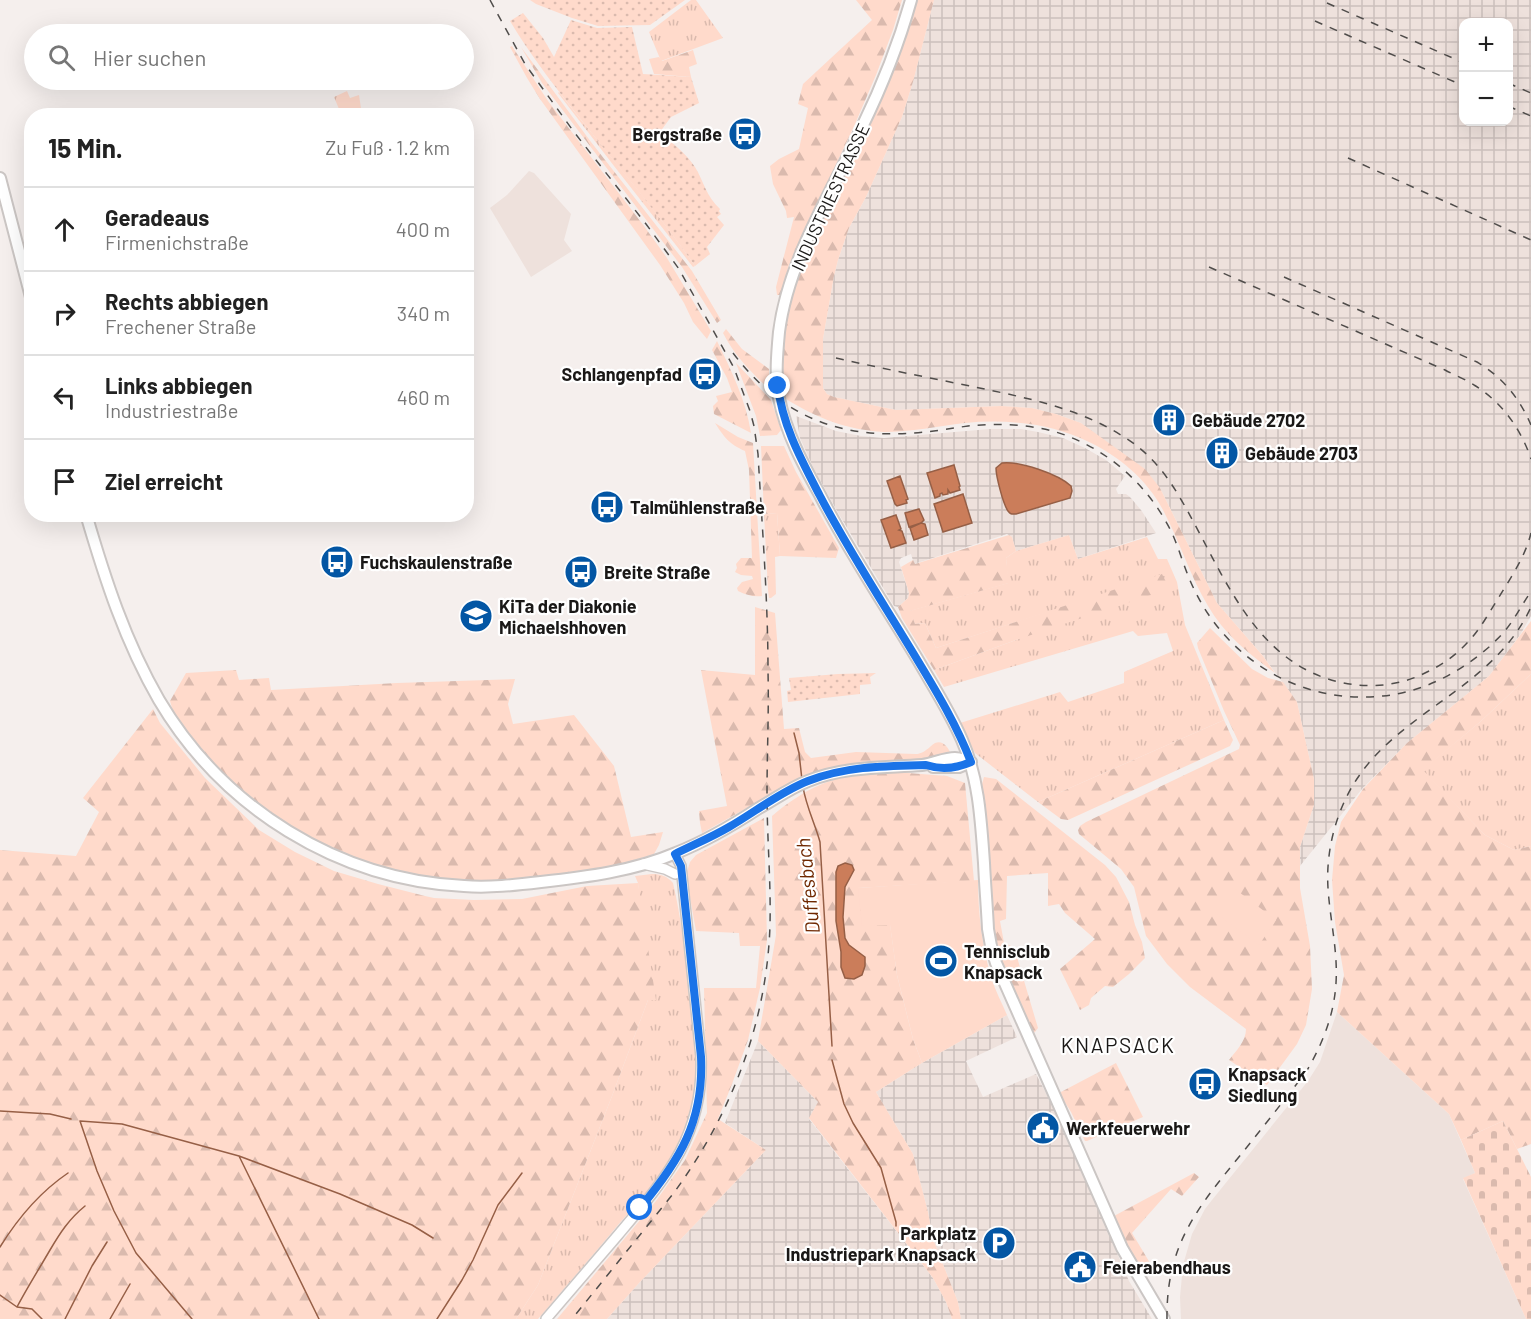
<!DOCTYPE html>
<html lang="de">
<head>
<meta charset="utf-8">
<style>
  body { margin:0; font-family:Barlow,sans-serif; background:#f6f6f6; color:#222 }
  .controls { position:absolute; right:18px; top:18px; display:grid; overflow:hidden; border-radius:12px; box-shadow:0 6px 24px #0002 }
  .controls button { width:54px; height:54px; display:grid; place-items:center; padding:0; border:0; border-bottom:2px solid #e0e0e0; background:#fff; color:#222; font:30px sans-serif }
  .stop { position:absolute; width:18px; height:18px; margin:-14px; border:4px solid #1a73e8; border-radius:50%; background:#fff }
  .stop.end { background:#1a73e8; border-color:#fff; box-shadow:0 2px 6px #0008 }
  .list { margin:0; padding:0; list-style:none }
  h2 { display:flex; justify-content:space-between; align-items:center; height:78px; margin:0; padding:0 24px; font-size:26px }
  h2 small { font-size:20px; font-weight:400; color:#767676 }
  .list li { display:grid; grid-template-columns:39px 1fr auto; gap:18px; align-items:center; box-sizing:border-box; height:84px; padding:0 24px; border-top:2px solid #e0e0e0 }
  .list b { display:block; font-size:22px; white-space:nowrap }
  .list p { margin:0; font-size:20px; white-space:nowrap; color:#767676 }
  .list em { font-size:20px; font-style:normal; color:#767676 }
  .icon { flex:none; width:33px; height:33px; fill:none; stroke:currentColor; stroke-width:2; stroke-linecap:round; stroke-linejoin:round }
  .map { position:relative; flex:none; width:1531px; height:1319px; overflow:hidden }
  .search { position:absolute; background:#fff; box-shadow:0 6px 24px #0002; left:24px; top:24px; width:450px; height:66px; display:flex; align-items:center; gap:15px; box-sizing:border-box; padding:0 21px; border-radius:33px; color:#767676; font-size:22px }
  .panel { position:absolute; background:#fff; box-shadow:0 6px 24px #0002; left:24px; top:108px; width:450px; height:414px; border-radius:24px }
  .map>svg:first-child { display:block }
  .built { fill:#eee1dc }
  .industrial { fill:url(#industrial-grid); fill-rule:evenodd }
  .grass { fill:url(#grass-tufts) }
  .forest { fill:url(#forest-firs); fill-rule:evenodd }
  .cemetery { fill:url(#cemetery-stones) }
  .garden { fill:url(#garden-dots) }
  .pitch { fill:#ffdacb }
  .water { fill:#cb7d5a; stroke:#965f46; stroke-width:1.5 }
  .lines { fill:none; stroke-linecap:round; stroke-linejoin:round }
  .stream { stroke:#965f46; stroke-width:1.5 }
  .tertiary-casing { stroke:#cbc6c4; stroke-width:12 }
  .secondary-casing { stroke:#cbc6c4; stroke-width:14 }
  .tertiary { stroke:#fff; stroke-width:9 }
  .secondary { stroke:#fff; stroke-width:10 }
  .rail { stroke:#504d4b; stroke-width:1.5; stroke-dasharray:8 8; stroke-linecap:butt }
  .route { stroke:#1a73e8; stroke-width:8 }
  .labels { text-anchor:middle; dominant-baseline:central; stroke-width:4.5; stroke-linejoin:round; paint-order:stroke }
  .poi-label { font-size:18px; font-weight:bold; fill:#1a1817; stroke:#fff; text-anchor:start }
  .street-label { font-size:18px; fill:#1a1817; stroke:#fff }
  .water-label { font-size:20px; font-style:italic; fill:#6f2800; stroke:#fff }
  .quarter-label { font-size:21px; letter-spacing:1.5px; fill:#1a1817; stroke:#fff }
</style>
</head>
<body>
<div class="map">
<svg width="1531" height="1319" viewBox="0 0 1531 1319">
  <defs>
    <pattern id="industrial-grid" width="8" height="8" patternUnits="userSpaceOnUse" patternTransform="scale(1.5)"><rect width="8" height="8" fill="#eee1dc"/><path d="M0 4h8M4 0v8" fill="none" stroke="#ccc0bc"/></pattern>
    <pattern id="grass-tufts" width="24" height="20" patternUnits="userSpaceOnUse" patternTransform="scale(1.5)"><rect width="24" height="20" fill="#ffdacb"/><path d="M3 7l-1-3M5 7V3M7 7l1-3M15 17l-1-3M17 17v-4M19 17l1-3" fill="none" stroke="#dabaae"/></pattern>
    <pattern id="forest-firs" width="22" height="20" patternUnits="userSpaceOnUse" patternTransform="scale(1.5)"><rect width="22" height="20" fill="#ffdacb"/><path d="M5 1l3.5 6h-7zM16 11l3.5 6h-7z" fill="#dabaae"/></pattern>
    <pattern id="cemetery-stones" width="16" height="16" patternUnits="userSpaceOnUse" patternTransform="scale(1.5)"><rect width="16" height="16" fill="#ffdacb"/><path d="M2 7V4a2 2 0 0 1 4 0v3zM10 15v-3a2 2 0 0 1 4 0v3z" fill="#dabaae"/></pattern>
    <pattern id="garden-dots" width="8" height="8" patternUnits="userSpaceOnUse" patternTransform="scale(1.5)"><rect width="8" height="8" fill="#ffdacb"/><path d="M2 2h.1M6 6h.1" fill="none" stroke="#dabaae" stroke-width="1.8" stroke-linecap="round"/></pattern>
  </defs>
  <rect width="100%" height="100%" fill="#f5efed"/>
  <path class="built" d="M529,171L534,173L571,214L564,240L572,251L531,277L490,208L507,195Z
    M1337,1012L1449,1114L1475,1173L1463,1179L1526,1319H1181L1180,1297L1183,1265L1192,1234L1205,1209L1212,1200L1308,1081L1320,1062Z"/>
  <path class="industrial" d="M934,0H1531V616L1520,635L1489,676L1407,743L1362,789L1300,866V847L1314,805V779L1297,702L1263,656L1217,603L1160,488L1081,423L1056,414L1032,408L1001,406L896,410L834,397L827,394L823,388V339L834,276L838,260L849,228L866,197L902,117L913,82ZM1464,22H1508V122H1464Z
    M796,416L836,431L861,436L884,438L990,429H1021L1038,432L1063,438L1085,448L1106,460L1125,476L1116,489L1118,494H1126L1130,497L1141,510L1156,533L1078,559L1069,535L1016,551L1012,537L1007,534L914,564L911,554L901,558L899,562L909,593L908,598L898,607L894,606L837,511L814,469L800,438Z
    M1007,1015L1017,1037L966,1061L983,1097L1036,1074L1061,1122L1129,1281L1152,1319H961L958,1302L933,1239L928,1212L913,1154L876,1092L922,1063Z
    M758,1041L818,1102L809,1119L933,1278L946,1302L952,1319H607L640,1282L766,1150L725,1123Z"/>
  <path class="grass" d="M691,0H696L723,38L661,61L649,32Z
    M347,91L350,98L359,95L362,115H346L344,112L339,109L334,97Z
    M559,92C604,150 653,205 695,266L693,267L614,166L558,93Z
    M777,513L780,556L775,557L776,594L771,598H769L768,590L764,514Z
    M1069,535L1078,559L1147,537L1158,559H1167L1177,582L1185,625L1224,720L1038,802L975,753L960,723L1060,692L1068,702L1124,683V672L1173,651L1167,633L1138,636L1133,631L944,687L934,670L1016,640L1162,575L936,648L925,623L915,624L909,611L1008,583L1006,558L1016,551Z
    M1531,674V846L1514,850L1485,835L1422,770L1480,722Z
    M652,874C661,874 667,876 673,883C681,917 685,952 689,987C694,1037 703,1089 683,1136C668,1170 642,1198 618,1225C592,1256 565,1288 538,1319H516L538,1285L612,1096L648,1000L638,883L635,876Z"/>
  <path class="forest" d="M856,0H902L893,30L876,75L855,124L789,265L780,295H777L776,287L794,217L787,218L786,211L773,184L770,166L779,159L799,149L808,108L798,104L803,84L872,20Z
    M917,0H934L913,82L902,117L866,197L849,228L838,260L834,276L823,339V388L827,394L834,397L896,410L1001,406L1032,408L1056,414L1081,423L1145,469L1160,488L1217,603L1263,656L1275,673C1250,655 1224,634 1208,606C1190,576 1180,542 1164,512C1148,480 1120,457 1089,442C1051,423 1007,419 965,423C938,426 911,432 884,432C847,430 817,418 786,399L782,369V346L786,317L799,270L815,231L898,57Z
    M512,46L548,101L644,226L667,258L711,331L707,339L693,322L684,303L660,265L540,99L527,78L510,47Z
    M521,47L591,142L692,271L721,320L717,323L682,267L542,83Z
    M693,50L697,64L689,67L691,77L654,74L649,59L659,57L662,61Z
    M726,329L742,349L769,369V389C751,372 734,355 723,333Z
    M717,341C731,370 746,400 751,433L714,414L713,406L718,401L716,396L732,392L727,378L712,350Z
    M736,363L771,400L781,430L777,435L760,436L756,416Z
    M715,423L738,437L753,443L762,596C753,597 746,595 738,591L737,588L742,582L753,579L752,576L741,575L735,572L737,568L736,564L741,558H752L749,470L745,451C729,444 724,437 715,423Z
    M761,446H784L796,472L839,548L836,558L780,556L777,513L764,514Z
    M1009,535L1012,537L1016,551L1006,558L1009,583L910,611L915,624L925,623L936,648L1162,574L1166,582L1163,591L1016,640L934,670L902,618L898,607L908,598L909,593L901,567L913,560L915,564Z
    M755,607L775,613L784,729L799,728L805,752L811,758L856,752L916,754C919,754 924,752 926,750C930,748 931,745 935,743C943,740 948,747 951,754L924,760L876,761L842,765L820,771L799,779L702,833L700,823L699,811L727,806L701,670L755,675Z
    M1531,621V674L1480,722L1423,770L1485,835L1514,850L1531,846V1144L1517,1149L1503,1121L1461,1140L1449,1114L1337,1012L1344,975L1335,922L1332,880L1335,846L1341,822L1363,789L1407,743L1489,676Z
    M1210,628L1252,669L1268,678L1283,682L1297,702L1314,779V805L1300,847V888L1310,946L1312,989L1306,1025L1297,1044L1267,1085L1229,1060C1236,1051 1246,1041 1246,1029L1190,987L1167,964L1146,936L1134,887L1121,869L1079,834L1078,830L1080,826L1086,822L1239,749L1240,745L1224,711L1198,648L1197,643Z
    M236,670L239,680L269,678L271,690L397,683L515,679L508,704L513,724L574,715L614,766L631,837L663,832L659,845L654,854L632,861L581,872L487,883L427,879L351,859L276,820L220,773L184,729L172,708L170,701L186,673Z
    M153,709L160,723L205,778L259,830L295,852L334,871L378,884L425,896L434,898L474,900L522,899L587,886L638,883L656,1000H648L612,1096L538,1285L516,1319H0V850L76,856L99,812L83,798Z
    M1224,720L1233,740L1230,746L1068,820L1061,819L1038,802Z
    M895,772L947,776L965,783L974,881L858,888L890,924L897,975L913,1039L922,1063L876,1092L913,1154L928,1212L933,1239L958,1302L961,1319H952L946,1302L933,1278L809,1118L818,1102L758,1041L776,935L772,816C786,804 803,792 820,785C841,775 872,774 895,772ZM845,863L854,870L845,887L843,917L845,938L849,945L865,957L841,967V952L836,921Z
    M984,777L996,779L1105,865L1116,877L1129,902L1135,925L1142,942L1145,958L1129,974L1113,987L1105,986L1091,998L1089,1005L1080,1010L1060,969L1095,939L1065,913L1059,904L1048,906V873L1007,876L1006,919L1000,921L1004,943L1014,947L1038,1028L1035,1032L1032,1034L1000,963L993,933L982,784Z
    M764,818L767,940L760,988L748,1040L732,1084L718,1119L766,1150L640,1282L607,1319H557L656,1201L685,1160L707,1113L704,988H756L760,946H740L739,933L696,931L686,875L690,862L696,855Z
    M1116,1063L1143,1117L1087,1141H1085L1071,1112L1059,1093Z
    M1194,1173L1199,1177L1182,1196L1171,1189L1132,1233L1150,1263L1138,1270L1114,1216Z"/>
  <path class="cemetery" d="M1503,1121L1531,1177V1319H1526L1463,1178L1475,1173L1461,1140Z"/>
  <path class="garden" d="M530,0H685L650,25L598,26L572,18L536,4Z
    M523,13L543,38L554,57L571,20L597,28L632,27L643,74L691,77L699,103L671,117L660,132C672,143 686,153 695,167C704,182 706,196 720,209L719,211L721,214L717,217L724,225L707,247L710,254L695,266C657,211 612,160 571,107C549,79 528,51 510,21Z
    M876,673L870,677L871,684L860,685V694L788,702L787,691L791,690L789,678L838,674Z"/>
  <path class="pitch" d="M978,880C978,913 982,945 991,977C995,990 1002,1003 1007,1015L922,1063L913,1039L897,975L890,925L862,926L858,888Z
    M1235,889L1276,920L1259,945L1213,911Z"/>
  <path class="water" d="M1002,463C1020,461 1058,474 1071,486L1072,491L1070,498L1016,514C1012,514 1011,515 1008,511C1003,504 996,476 996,468Z
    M954,465L960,486L959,487L960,490L950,493L948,490V494L943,495L942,493L940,494V496L935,498L927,473Z
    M900,476L908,499L906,500L907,503L897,506L895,504L887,481Z
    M963,494L972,523L943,532L934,504Z
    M919,509L924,520L921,523L925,524L928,535L914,540L910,528L921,523L909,527L905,513Z
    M896,515L901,529L899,530L902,531L906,543L891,548L881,520Z
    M845,863L852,865L854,870L845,887L843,917L845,938L849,945L865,957V966L862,975L854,979L845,978L841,967V952L836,921V872L838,866Z"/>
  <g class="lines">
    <path class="stream" d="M794,733L799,753L802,780
      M803,787C806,806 815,824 820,842L832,1046
      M832,1060L844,1104L853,1123L881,1168L896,1222V1226
      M0,1111L50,1114L71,1119
      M239,1156L319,1319
      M0,1247C18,1218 40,1192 68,1173
      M0,1295L17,1307L32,1309L42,1319
      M17,1307C27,1288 39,1269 50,1250C60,1233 69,1219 85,1206
      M65,1319L92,1266L107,1242
      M110,1319L130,1284
      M192,1319L136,1253L114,1211L97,1171L80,1121L122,1124L239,1156L340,1194L412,1225L433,1238
      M437,1319L462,1280L473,1260L498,1205L522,1173"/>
    <defs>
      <path id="tertiary" d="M643,864L665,869L675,874
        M546,1319C570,1291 594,1263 618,1235C666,1178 704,1136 701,1057L681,866L675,854"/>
      <path id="secondary" d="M911,0C899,43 882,86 862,127C832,192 788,260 779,332C777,354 775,376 779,398C786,433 803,464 820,495C849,552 885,605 918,660C933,686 950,712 962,740C979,779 981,821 984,863C985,885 987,907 988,929L991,946L996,963L1122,1248L1164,1319
        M0,178L32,301
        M86,514C105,579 125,641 159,700C223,808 338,880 464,886C489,888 515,885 541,882C586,877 634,871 676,853C706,841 733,825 759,808C775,799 790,788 808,781C846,766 882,768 922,765C933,764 944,758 955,758C960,758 966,761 971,762
        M933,767H959L971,762"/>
    </defs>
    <use href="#tertiary" class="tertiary-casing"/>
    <use href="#secondary" class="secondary-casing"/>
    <use href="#tertiary" class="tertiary"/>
    <use href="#secondary" class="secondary"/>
    <path class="rail" d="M490,0L525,64L574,132L646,224L679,269L734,368L750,411L754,426L758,454C762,526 768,599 768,671C769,712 767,753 767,794C767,838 771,881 770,925C767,1023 731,1115 673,1194L572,1319
      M1327,3L1464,63
      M1315,21L1464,86
      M1508,83L1531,93
      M1508,106L1531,116
      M1348,158L1531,240
      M1209,267L1445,370C1454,375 1465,379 1474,385C1502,402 1521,429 1531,459
      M1284,277L1477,362C1502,377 1519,397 1531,425
      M733,353C782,418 843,441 924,432C938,431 953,428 968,426C1001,423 1039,424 1070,437C1115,455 1151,490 1172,533C1180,551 1185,571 1194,589C1228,661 1303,705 1383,696C1423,692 1459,673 1489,647C1494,642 1499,638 1503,633C1513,622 1520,608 1528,596
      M836,358C880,368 925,377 970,386C1022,397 1078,407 1124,437C1163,461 1180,497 1201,536C1233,597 1266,665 1339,682C1369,689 1400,686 1427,672C1442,665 1456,655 1467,643C1479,631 1487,616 1496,602C1509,580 1525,558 1531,533
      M1167,1319C1166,1244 1198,1207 1243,1152C1264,1126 1285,1099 1306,1072C1322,1045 1334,1016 1336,983C1338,951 1330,920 1328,888C1326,857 1333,824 1347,796C1389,712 1491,694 1531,607"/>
  </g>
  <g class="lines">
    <path class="route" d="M640,1208C680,1160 704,1121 701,1057L681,866L675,854C693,845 712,837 729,827C755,812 780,792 808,781C846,766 886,766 926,765C941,770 957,768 971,762C957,726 938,694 918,661C885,606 850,553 820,496C802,461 782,425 778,386"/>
  </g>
  <defs>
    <symbol id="bus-disc" viewBox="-11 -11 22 22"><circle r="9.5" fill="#0356a4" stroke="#fff"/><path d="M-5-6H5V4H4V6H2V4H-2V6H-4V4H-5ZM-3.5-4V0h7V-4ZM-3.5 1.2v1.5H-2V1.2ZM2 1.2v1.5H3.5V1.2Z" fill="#fff"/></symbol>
    <symbol id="building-disc" viewBox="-11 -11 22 22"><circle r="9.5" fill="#0356a4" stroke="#fff"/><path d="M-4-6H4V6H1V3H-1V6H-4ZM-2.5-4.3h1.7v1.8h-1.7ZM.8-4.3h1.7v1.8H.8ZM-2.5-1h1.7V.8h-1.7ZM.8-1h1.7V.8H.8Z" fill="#fff"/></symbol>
    <symbol id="school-disc" viewBox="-11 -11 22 22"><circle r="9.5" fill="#0356a4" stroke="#fff"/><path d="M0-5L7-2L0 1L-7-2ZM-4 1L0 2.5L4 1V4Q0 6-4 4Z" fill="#fff"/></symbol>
    <symbol id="stadium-disc" viewBox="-11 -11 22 22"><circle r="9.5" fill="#0356a4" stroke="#fff"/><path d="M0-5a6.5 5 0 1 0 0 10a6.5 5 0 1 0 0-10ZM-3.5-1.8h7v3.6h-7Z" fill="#fff"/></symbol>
    <symbol id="civic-disc" viewBox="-11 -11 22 22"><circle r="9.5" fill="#0356a4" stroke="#fff"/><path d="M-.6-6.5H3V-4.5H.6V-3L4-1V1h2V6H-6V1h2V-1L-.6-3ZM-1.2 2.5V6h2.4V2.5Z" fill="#fff"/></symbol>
    <symbol id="parking-disc" viewBox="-11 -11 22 22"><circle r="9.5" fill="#0356a4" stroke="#fff"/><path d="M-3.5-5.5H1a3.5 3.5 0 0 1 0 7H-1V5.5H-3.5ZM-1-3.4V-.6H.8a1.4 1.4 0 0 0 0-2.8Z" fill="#fff"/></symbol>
  </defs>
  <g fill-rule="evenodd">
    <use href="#bus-disc" x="726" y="115" width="38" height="38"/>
    <use href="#bus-disc" x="686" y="355" width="38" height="38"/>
    <use href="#building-disc" x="1150" y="401" width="38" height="38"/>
    <use href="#building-disc" x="1203" y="434" width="38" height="38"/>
    <use href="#bus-disc" x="588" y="488" width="38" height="38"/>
    <use href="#bus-disc" x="318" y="543" width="38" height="38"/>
    <use href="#bus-disc" x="562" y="553" width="38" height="38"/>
    <use href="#school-disc" x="457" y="597" width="38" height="38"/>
    <use href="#stadium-disc" x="922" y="942" width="38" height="38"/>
    <use href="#bus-disc" x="1186" y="1065" width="38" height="38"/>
    <use href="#civic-disc" x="1024" y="1109" width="38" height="38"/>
    <use href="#parking-disc" x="980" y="1224" width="38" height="38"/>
    <use href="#civic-disc" x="1061" y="1248" width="38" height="38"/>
  </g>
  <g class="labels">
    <g class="poi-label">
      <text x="722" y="134" text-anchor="end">Bergstraße</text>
      <text x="682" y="374" text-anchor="end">Schlangenpfad</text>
      <text x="1192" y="420">Gebäude 2702</text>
      <text x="1245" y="453">Gebäude 2703</text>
      <text x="630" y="507">Talmühlenstraße</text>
      <text x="360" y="562">Fuchskaulenstraße</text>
      <text x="604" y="572">Breite Straße</text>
      <text x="499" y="606">KiTa der Diakonie<tspan x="499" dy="21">Michaelshhoven</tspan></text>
      <text x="964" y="951">Tennisclub<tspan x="964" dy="21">Knapsack</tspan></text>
      <text x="1228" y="1074">Knapsack<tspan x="1228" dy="21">Siedlung</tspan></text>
      <text x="1066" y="1128">Werkfeuerwehr</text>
      <text x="976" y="1233" text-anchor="end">Parkplatz<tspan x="976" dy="21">Industriepark Knapsack</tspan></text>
      <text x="1103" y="1267">Feierabendhaus</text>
    </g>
    <g class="street-label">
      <text transform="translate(830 197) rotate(-65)">INDUSTRIESTRASSE</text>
    </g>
    <g class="water-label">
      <text transform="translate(807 886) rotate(-96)">Duffesbach</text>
    </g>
    <g class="quarter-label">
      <text x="1118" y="1044">KNAPSACK</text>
    </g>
  </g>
</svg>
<div class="controls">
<button>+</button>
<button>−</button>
</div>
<div class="stop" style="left:640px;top:1208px"></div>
<div class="stop end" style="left:778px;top:386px"></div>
<div class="search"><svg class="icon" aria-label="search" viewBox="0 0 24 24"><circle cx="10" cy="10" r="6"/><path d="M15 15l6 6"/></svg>Hier suchen</div>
<section class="panel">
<h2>15 Min.<small>Zu Fuß · 1.2 km</small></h2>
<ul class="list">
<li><svg class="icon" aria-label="ahead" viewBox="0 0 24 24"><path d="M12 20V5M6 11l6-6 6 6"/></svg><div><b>Geradeaus</b><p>Firmenichstraße</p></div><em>400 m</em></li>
<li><svg class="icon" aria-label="right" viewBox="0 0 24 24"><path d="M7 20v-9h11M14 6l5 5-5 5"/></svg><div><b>Rechts abbiegen</b><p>Frechener Straße</p></div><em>340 m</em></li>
<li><svg class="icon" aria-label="left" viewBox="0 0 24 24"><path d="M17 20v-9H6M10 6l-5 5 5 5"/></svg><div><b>Links abbiegen</b><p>Industriestraße</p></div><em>460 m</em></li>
<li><svg class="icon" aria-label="arrive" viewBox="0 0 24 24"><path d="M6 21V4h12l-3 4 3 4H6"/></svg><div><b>Ziel erreicht</b></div></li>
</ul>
</section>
</div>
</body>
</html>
